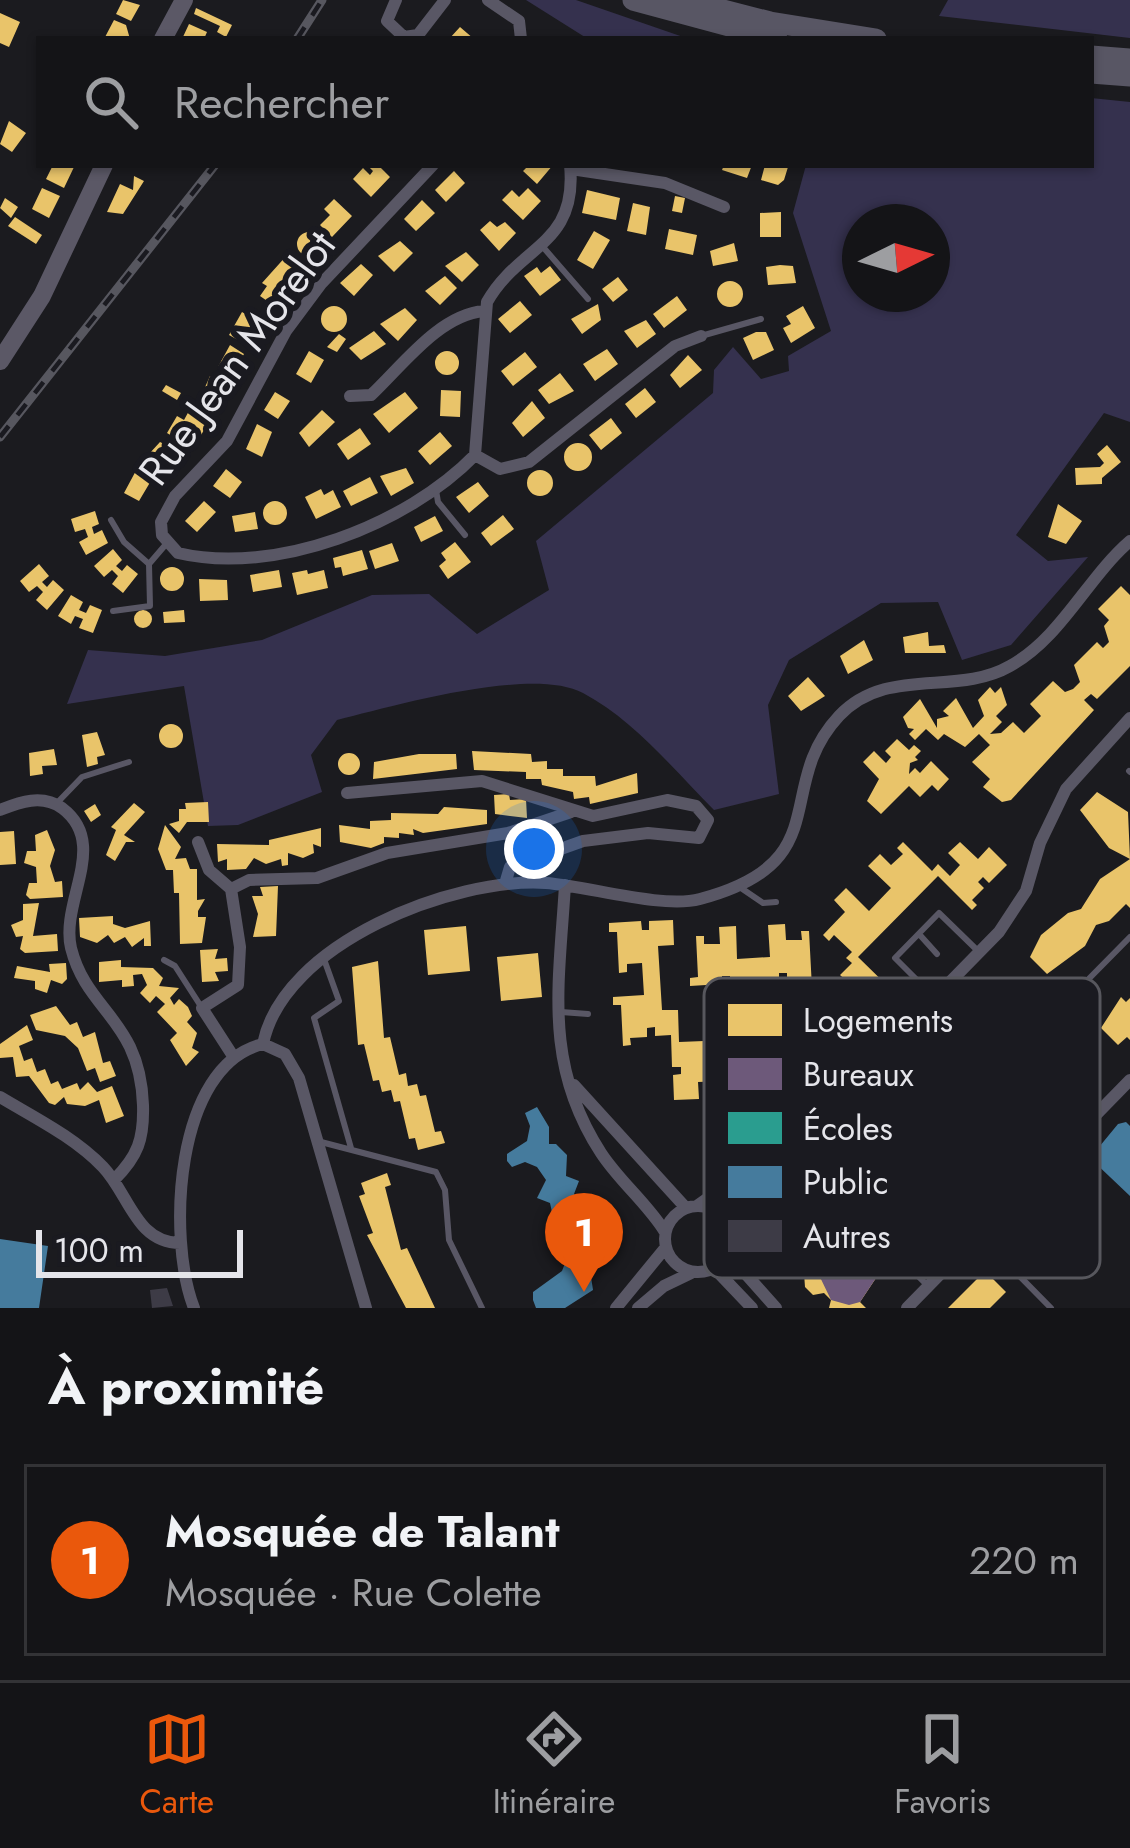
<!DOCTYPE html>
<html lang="fr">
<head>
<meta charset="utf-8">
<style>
  body { margin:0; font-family:Jost,sans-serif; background:#212124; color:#f1f3f6 }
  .compass { position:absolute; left:842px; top:204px; width:108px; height:108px; border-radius:50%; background:#141417; box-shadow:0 3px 9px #0004; rotate:85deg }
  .scale { position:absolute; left:36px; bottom:30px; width:207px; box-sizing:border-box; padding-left:12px; border:6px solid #e5e5ea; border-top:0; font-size:33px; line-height:42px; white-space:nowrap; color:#e5e5ea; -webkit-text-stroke:9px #1a1a20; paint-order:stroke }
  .you { position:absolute; left:534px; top:849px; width:42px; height:42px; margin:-30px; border:9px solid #fff; border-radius:50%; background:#1a73e8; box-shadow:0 0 0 18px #1a73e833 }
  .badge { display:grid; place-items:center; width:78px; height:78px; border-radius:50%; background:#ea580c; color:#fff; font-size:39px; font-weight:700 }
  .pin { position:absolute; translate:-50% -99px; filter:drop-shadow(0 3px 6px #0008) }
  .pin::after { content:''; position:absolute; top:63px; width:42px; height:36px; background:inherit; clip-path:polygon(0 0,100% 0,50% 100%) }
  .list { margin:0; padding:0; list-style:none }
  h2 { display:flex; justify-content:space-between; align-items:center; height:156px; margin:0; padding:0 48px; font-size:51px }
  h2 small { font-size:39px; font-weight:400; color:#9d9ea1 }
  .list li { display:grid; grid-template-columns:78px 1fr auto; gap:36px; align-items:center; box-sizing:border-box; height:192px; margin:0 24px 24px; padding:0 24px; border:3px solid #333336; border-radius:0px }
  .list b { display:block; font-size:45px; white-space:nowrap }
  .list p { margin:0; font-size:39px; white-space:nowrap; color:#9d9ea1 }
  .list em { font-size:39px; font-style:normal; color:#9d9ea1 }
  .icon { flex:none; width:66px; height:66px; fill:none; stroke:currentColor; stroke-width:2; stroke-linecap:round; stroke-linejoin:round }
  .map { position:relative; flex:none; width:1130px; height:1308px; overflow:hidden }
  .search { position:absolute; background:#141417; box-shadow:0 3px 9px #0004; left:36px; right:36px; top:36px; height:132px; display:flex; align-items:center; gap:30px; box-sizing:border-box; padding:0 42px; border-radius:0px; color:#9d9ea1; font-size:45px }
  .sheet { height:372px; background:#141417 }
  nav { display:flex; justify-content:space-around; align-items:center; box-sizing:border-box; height:168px; border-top:3px solid #333336; background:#141417; font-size:33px; color:#9d9ea1 }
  nav a { display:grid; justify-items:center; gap:6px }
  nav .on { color:#ea580c }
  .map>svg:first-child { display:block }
  .green { fill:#35314e; fill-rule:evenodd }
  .homes { fill:#e9c46a }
  .offices { fill:#6d597a }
  .public { fill:#457b9d }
  .building { fill:#3d3b46 }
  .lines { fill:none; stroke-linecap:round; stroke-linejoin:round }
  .service { stroke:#595765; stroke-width:6 }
  .minor { stroke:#595765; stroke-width:12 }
  .primary { stroke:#5b5866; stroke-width:18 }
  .trunk { stroke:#585664; stroke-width:21 }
  .rail-casing { stroke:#57575f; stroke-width:9 }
  .rail { stroke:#1a1a20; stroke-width:4.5; stroke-dasharray:14; stroke-linecap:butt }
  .labels { text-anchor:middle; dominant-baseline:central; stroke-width:12; stroke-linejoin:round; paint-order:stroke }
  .street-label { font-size:42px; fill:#e5e5ea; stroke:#1a1a20 }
  .key { fill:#1a1a20; stroke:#57575d; stroke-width:3 }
  .key-label { font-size:33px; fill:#e5e5ea }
</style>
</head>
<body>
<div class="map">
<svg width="1130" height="1308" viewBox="0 0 1130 1308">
  <rect width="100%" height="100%" fill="#1b1b1f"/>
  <path class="green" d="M526,0H576L689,39H588Z
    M948,0H1130V38L939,16Z
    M1091,98L1130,102V422L1104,413L1016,535L1048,561L1088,557L1011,645L962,660L938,602L881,603L789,660L768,705L779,794L714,810C673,769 634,720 583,693C531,666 394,706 337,720L311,755L322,792L238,825L208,826L184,686L67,704L88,650L165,656L262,640L372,595L429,594L477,634L549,590L536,541L713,393L714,370L733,347L761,379L789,371L788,356L831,331L793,213L806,165H1091ZM860,222H932V294H860Z"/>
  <path class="homes" d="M123,0L140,5L131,21L116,14Z
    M196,8L232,25L226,37L217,32L220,26L194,14Z
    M0,13L20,22L9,47L0,43Z
    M114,20L126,25L130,39H104Z
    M189,24L207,32L204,39H182Z
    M460,27L474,39H449Z
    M9,121L26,133L12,152L0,144Z
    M53,165L74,167L64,188L46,179Z
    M367,165H378L390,177L371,197L353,179L363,168L370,175L373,171Z
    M529,165H553L537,184L523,171Z
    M724,165H752L747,178L722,170Z
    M765,165L788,167L784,180L778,185L761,180Z
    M454,171L465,183L446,202L435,190Z
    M134,176L144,181L123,214L107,212L120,184L133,190Z
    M42,188L60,196L49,218L32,209Z
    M528,188L541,201L523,220L502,200L512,190L519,197Z
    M587,190L620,198L616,220L582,213Z
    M675,196L685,198L682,213L672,211Z
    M5,198L18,207L11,218L0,208Z
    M334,199L352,216L332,237L320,225L330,215L324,209Z
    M422,200L435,213L416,231L404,219Z
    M633,203L650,207L646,235L627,231Z
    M781,212V237H760V213Z
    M15,217L42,235L36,244L8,226Z
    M490,221L497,227L505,222L516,233L499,251L480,230Z
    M669,229L697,235L693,255L665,249Z
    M594,231L610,240L593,269L577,260Z
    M297 244a12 12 0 1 1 24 0a12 12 0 1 1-24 0Z
    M400,241L413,253L394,272L378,256Z
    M734,243L738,261L713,266L710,251Z
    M466,252L479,265L462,282L445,266Z
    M288,254L303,266L273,305L260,296L267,286L262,283Z
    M361,264L373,275L354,296L340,283Z
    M780,265L793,266L796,283L768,285L766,267Z
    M550,266L561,280L540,296L524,276L537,267L541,273Z
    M445,276L457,288L440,305L425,291Z
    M618,277L628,290L613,302L602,289Z
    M717 294a13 13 0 1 1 26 0a13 13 0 1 1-26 0Z
    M677,296L687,310L664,328L653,314Z
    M520,301L532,315L510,333L498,319Z
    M598,304L601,320L582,334L571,319Z
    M803,306L815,328L791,343L783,328L791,324L786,316Z
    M321 319a13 13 0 1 1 26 0a13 13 0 1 1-26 0Z
    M405,308L417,320L398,341L380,324Z
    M242,312L260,323L247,345L229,335Z
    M646,320L656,334L637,348L624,331Z
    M374,331L386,344L361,360L349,348Z
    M756,332H766L774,350L753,360L743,338Z
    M339,334L346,339L337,352L327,347Z
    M230,345L244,354L232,375L218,367Z
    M607,349L618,364L595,381L583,364Z
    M435 363a12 12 0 1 1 24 0a12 12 0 1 1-24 0Z
    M309,351L324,360L311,383L296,374Z
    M525,352L537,367L513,386L501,371Z
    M688,355L702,370L680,388L670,375Z
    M560,373L574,391L549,404L538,390Z
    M210,376L230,387L216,413L198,403Z
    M166,385L181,393L177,400L162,391Z
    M645,388L656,402L636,418L625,404Z
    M441,390L461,391L460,417L440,416Z
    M275,392L290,401L278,419L264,410Z
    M405,392L418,408L389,433L373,414Z
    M532,401L545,418L523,437L512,423Z
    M190,409L210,420L198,440L190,436L185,444L167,433L177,416L184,420Z
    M322,410L335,422L309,447L299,433Z
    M611,418L622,433L601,450L589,435Z
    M257,424L272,432L262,457L246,449Z
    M360,428L371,444L348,460L337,444Z
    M440,432L452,446L430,465L418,451Z
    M160,442L186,455L179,467L173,463L168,472L151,463L154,457L149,454Z
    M564 457a14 14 0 1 1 28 0a14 14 0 1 1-28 0Z
    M1107,445L1121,462L1102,478V484L1076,485L1075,468L1100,467L1104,463L1097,454Z
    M139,465L155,474L139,501L124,493Z
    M406,468L414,483L391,496L380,476Z
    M226,469L242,482L230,498L213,486Z
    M527 483a13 13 0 1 1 26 0a13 13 0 1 1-26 0Z
    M370,477L378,493L351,506L343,491Z
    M478,482L489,496L469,513L456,497Z
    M321,489L324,495L333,490L341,507L316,519L305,497Z
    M263 513a12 12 0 1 1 24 0a12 12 0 1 1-24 0Z
    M204,501L216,512L197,532L185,521Z
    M1058,504L1082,521L1066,544L1048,537Z
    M95,511L99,524L92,527L94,534L102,530L108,543L86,555L79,542L88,537L85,529L75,532L71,519Z
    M255,512L258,529L235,532L232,516Z
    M503,515L514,529L491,546L481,533Z
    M435,516L443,531L421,542L414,527Z
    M455,542L471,562L448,579L439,566L446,560L441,553Z
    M392,543L399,561L375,569L369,551Z
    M113,549L122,560L116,566L122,571L127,565L138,574L123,593L112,584L118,576L112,570L104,577L94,566Z
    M362,550L368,569L343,576L341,567L335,568L333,558Z
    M39,564L49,576L42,582L47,587L53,580L64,590L47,610L36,600L43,592L37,586L29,592L20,581Z
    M160 579a12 12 0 1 1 24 0a12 12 0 1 1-24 0Z
    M279,570L282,587L253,592L250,575Z
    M307,570L308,574L324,570L328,588L297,595L292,573Z
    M199,579L227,580L228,600L200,601Z
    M1121,586L1130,595V666L1097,699L1091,694L1084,700L1094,710L1011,800L1002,802L983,787L990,779L972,762L990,745L979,734L965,747L944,734L938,740L926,729L915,740L909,734L914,729L908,728L903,717L920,699L937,728V719L949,716L943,711L956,698L973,728L984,716L978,700L990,687L995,693L1001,687L1007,705L996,716L1002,722L990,734L1001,733L1013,722L1024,733L1041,716L1030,704L1053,681L1065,692L1073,689L1080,682L1074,665L1097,642L1103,648L1109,642L1104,626L1109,620L1098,609Z
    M71,595L83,602L79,610L86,613L90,605L102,610L93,633L79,628L83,619L75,616L71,624L58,616Z
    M184,610L185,622L164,623L163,612Z
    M134 619a9 9 0 1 1 18 0a9 9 0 1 1-18 0Z
    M928,632L929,646L944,645L946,653H905L903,637Z
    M864,640L873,660L848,674L840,656Z
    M808,677L825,696L801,711L788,696Z
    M159 736a12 12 0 1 1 24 0a12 12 0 1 1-24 0Z
    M97,732L105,755L97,757L98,764L87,767L82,735Z
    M897,739L909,750L914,745L921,751L915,757L918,760L910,763L909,774L915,768L920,773L931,761L949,779L938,791L932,785L920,797L909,786L881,814L867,801L879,779L863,762L874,751L886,763L891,757L885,751Z
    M54,749L57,765L42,766L43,774L30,776L29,753Z
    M472,751L531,754L532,762L547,761V769H563V776H595L596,786L637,773L638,793L590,804L589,797L574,799L573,792L542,785L541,779H526V772L474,770Z
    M338 764a11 11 0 1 1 22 0a11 11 0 1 1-22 0Z
    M419,754H456L457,769L373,779L374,762Z
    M1097,792L1128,812L1130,859L1109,848L1080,810Z
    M509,794L510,800L526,799L527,818L495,814L494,795Z
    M208,802L209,822H187L179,833L169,824L179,821V809H186L185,803Z
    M134,803L145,812L124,835L135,842H126L115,861L106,855L116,830L111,827Z
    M95,804L101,815L91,822L84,811Z
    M444,807L487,810V824L423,833L413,829L414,835L399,833V838L384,837V843L371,848L340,842L339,825L370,829V821L391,820V813L438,814Z
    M165,825L181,847L175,859L186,858L190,869H197V900L205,899L198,911V917H206L202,943L180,944L179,893H174L173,870H166L158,849Z
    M321,828V847L313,844L314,853L303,858L288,853V865L282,866L281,859L266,864L254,858L246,869L227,870V859L218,862L217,844L269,845V840Z
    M47,830L55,850L50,866L55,882L62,881L63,897L30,899L26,895L29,883H37L36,867L24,863L27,851H36L35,835Z
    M14,831L16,864L0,865V832Z
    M903,842L932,871L938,864L950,876L960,865L948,853L960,842L978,859L989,847L1007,865L989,883L983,877L978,882L984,888L972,900L977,905L972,910L938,876L858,957L904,1002L898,1009L892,1003L875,1021L880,1026L875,1031L852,1009L841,1020L829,1009L852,986L840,975L852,963L846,958L852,952L834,935L829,941L823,935L845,912L834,900L846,888L869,911L891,888L868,866L880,854L891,865L903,854L897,848Z
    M1130,859V908L1126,904L1109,921L1096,925L1085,946L1047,974L1030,957L1041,935L1068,913L1081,909L1100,879Z
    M278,886L276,936L253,937L258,914L252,896H263L260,887Z
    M39,903L33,936L57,934L58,951L25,953L20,949L23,936L16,937L11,925L23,920V904Z
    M113,916V924L125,928L150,921L151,946H144V938L132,947L125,937L114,943L108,935L97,943L80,937L79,918Z
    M673,920L674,945L658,946L662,1010H678L679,1042L704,1041V1033H711L713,1065L729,1064L730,1080L761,1079L760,1062H769L767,1021H776V1029L792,1028L791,1012L808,1011L810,1043H824L826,1067L802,1068V1060L794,1061V1069L770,1070L772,1102L788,1101V1118L757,1120L758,1136L733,1138L731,1113H739V1105L731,1106L730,1089H723L722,1081L698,1082L699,1099L674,1100L673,1075L681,1074V1067H672L671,1035L655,1036V1027L647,1028V1037L630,1038L631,1045L623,1046L621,1005H613V997L644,995L642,963L627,964V972L619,973L617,932H609V923L641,921L642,930H649V921Z
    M785,924L786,940H802L801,931H809L812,988L804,989V981H787V973H779V982L730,984V976H722V984L690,986V978L698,977L696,936H704V944H720L719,927L736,926L737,959L770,957L768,925Z
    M466,926L470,971L428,975L424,930Z
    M218,949L215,959L227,958L228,971L215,972L219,981L202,982L200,950Z
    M538,953L542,997L501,1001L497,957Z
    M121,960V967L153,968L163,978L159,986L179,988L170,998L174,1005L179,999L188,1007L192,1016L187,1022L197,1033L192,1048L199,1052L186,1066L170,1040L177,1033L157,1012L165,1004L156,996L150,1003L140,993L147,985L142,974L133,975L134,986L122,987V980L99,982V962Z
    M378,961L384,1038L390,1037L399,1075L406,1073L408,1086L417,1084L420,1096L426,1095L435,1132L441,1131L445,1143L418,1150L415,1138L409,1139L400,1101L394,1102L391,1090L382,1092L379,1080L373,1081L364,1044L358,1045L352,967Z
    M66,963L67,979L62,984L51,980L47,993L35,989V981L14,978L17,966L50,972L49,964Z
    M1121,997L1126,1002L1130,998V1040L1127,1037L1118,1045L1101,1028Z
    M56,1006L70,1025L77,1022L83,1037L95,1032L103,1063L110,1061L116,1076L100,1082L95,1068L87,1071L78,1048L65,1036L36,1030L30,1015Z
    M27,1025L33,1040L19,1046L24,1061L32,1058L37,1072L45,1069L51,1084L58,1081L62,1089L77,1083L80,1090L88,1082L97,1092L112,1086L124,1116L106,1123L99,1100L85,1106L67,1104L64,1097L55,1105L49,1103L29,1076L16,1077L13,1057L0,1058V1044Z
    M387,1173L391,1185L385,1187L401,1250L407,1248L435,1308H406L367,1235L373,1233L359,1196L365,1194L361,1183Z
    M827,1243L834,1250L845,1247L853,1255L863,1252L871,1261L868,1270L876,1278L860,1302L866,1308H829L831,1300L824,1293L813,1295L805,1287L803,1259L813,1257L816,1245Z
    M985,1271L1006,1292L990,1308H948Z"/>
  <path class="offices" d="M845,1247L871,1261L868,1270L876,1278L860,1302L849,1305L831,1300L819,1275L821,1264L831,1262L834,1250Z"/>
  <path class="public" d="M537,1107L549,1127V1144H556L567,1155L566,1176L579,1181L574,1194L590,1211L610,1217L597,1237L602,1242L588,1257L593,1290L565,1308H536L533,1300V1292L562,1271L567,1258L563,1245L568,1240L555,1226L550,1203L537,1198L546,1180L537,1167L525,1162L512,1167L507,1161V1154L527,1141L530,1126L525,1113Z
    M1126,1122L1130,1126V1196L1090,1158L1118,1124Z
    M0,1239L48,1246L39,1308H0Z"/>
  <path class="building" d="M167,1288L173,1306L152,1308L150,1290Z"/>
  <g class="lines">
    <path class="service" d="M543,247L588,299
      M701,336L761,319
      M436,490L438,502L465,535
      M111,520L124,542L149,564
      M113,611L150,606L149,564L167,543
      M1129,771L1130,772
      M56,804L82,777L129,762
      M741,888L763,903L776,902
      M919,934L937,954
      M164,960L175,966L202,1008
      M325,962L339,1001L314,1018L351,1148
      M934,997L895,958L939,913L977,950
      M1063,1005L1130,937
      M561,1012L588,1014
      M321,1142L436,1172L445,1190L449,1240L482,1308
      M897,1165L972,1237
      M767,1183L794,1207L770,1233
      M852,1210L928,1286
      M979,1235L1051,1308"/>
    <path class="minor" d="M396,0L387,21L404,37L418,35L445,0
      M488,0L519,21L521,39
      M433,165L321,284L286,331L227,441L175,496L161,522L162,535L178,553C275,576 407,525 475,455L487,302C519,245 578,246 570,165
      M571,169L665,183L724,207
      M350,396L371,395C403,365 439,315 484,311
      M475,455L500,469L529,462L675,346L701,336
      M347,793L482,781L593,816L667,800L696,806L708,820L699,838L648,833L583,841L510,867L505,884
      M0,810C20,802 42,794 62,808C110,844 60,901 71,948C87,1012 140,1019 143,1105C144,1139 138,1156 114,1180
      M198,842L209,870L231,889
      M565,885C559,985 543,1064 601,1153C620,1182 647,1203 665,1232
      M263,1044C283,943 454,877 546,883C588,886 662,909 700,899C839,862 772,788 839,716C887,665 956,697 1010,666C1061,638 1087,578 1130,541
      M263,1044L285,1054L299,1078L366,1308
      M233,1056L202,1008L238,985L240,947L231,889L249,880L317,878L387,853L508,833L571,812
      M574,1085L686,1208
      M0,1097C35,1118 74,1137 103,1167C129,1194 136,1243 180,1243
      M665 1239a33 33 0 1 1 66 0a33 33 0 1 1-66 0Z
      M697,1206L791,1139
      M731,1232L803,1132L999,932L1026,891L1040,843L1066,789L1130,718
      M732,1242L744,1272L776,1308
      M715,1269L752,1308
      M194,1308C167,1239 174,1065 263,1044
      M616,1308L666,1247
      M638,1308L664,1286L691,1273
      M907,1308L1130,1080"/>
    <path class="primary" d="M163,39L184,0
      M0,361L42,296L104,165"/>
    <path class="trunk" d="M633,0L777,39
      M684,0L770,22L876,39
      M1091,56L1130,59
      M1091,73L1130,76"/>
    <defs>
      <path id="rail" d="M297,39L322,0
        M0,437L215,165"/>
    </defs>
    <use href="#rail" class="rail-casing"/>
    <use href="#rail" class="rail"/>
  </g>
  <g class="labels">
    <g class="street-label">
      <text transform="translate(237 358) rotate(-54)">Rue Jean Morelot</text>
    </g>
  </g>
  <rect x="704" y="978" width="396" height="300" rx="18" class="key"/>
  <rect x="728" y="1004" width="54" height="32" fill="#e9c46a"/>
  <rect x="728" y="1058" width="54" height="32" fill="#6d597a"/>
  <rect x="728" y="1112" width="54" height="32" fill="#2a9d8f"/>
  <rect x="728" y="1166" width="54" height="32" fill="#457b9d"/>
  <rect x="728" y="1220" width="54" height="32" fill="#3d3b46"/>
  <g class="key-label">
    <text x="803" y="1032">Logements</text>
    <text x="803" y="1086">Bureaux</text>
    <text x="803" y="1140">Écoles</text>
    <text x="803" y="1194">Public</text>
    <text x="803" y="1248">Autres</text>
  </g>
</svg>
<svg class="compass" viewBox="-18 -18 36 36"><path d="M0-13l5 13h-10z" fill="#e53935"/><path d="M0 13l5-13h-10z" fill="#9d9ea1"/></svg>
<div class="scale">100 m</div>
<div class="you"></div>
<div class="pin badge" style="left:584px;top:1292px">1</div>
<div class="search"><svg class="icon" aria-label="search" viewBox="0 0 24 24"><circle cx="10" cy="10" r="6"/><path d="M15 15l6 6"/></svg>Rechercher</div>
</div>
<section class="sheet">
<h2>À proximité<small></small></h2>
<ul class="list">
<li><span class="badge">1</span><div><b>Mosquée de Talant</b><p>Mosquée · Rue Colette</p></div><em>220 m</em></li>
</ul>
</section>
<nav>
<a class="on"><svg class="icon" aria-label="map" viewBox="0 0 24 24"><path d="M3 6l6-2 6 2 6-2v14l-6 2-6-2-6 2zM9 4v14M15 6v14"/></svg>Carte</a>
<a><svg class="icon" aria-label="directions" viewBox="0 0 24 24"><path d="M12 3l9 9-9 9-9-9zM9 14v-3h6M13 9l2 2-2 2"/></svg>Itinéraire</a>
<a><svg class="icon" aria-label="saved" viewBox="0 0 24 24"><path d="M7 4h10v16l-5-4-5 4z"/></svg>Favoris</a>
</nav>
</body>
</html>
